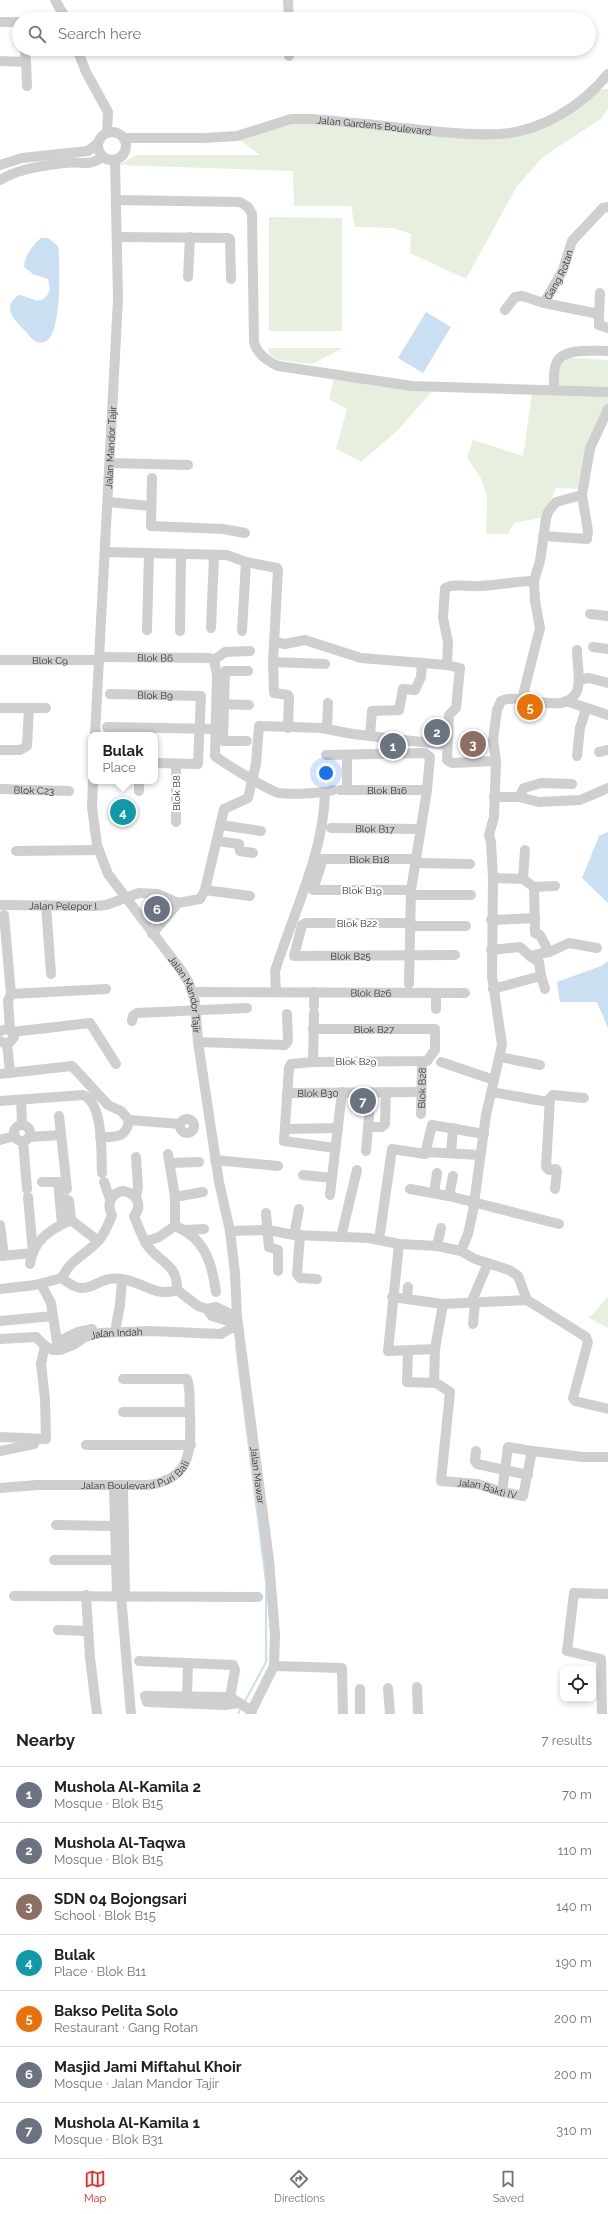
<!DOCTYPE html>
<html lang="en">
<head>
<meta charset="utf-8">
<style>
  body { margin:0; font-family:Raleway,sans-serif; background:#f2f2f2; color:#202124 }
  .controls { position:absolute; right:12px; bottom:12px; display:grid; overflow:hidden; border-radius:8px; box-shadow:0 2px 6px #0003 }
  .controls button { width:36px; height:36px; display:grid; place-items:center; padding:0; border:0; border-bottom:1px solid #e0e0e0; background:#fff; color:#202124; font:20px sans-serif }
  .you { position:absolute; left:326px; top:773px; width:14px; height:14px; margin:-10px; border:3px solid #fff; border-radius:50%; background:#1a73e8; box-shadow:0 0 0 6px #1a73e833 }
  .badge { display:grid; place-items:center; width:26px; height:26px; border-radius:50%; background:#f72628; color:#fff; font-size:13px; font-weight:700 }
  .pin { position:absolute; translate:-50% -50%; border:2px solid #fff; box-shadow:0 1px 4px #0006 }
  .popup { position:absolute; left:88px; top:732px; width:70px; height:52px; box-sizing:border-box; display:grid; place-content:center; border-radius:8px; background:#fff; filter:drop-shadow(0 1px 3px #0005); font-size:13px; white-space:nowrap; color:#757577 }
  .popup b { font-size:15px; color:#202124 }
  .popup::after { content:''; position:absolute; left:50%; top:100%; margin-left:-8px; border:8px solid transparent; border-top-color:#fff }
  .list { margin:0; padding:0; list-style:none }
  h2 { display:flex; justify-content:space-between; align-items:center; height:52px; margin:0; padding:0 16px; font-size:17px }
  h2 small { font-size:13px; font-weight:400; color:#757577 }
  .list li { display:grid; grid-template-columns:26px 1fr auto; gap:12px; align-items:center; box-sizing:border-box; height:56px; padding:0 16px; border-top:1px solid #e0e0e0 }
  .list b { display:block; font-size:15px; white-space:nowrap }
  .list p { margin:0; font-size:13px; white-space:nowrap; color:#757577 }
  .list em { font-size:13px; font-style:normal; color:#757577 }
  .icon { flex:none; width:22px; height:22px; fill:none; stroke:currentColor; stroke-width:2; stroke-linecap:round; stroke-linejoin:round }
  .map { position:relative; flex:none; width:608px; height:1714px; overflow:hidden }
  .search { position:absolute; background:#fff; box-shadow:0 2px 6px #0003; left:12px; right:12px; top:12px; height:44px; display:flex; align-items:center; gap:10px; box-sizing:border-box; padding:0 14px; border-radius:22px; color:#757577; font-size:15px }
  .sheet { height:444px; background:#fff }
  nav { display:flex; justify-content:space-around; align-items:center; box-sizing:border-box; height:56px; border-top:1px solid #e0e0e0; background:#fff; font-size:11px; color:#757577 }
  nav a { display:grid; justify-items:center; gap:2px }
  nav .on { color:#f72628 }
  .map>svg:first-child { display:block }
  .green { fill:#e7f0df }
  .water { fill:#cadff1 }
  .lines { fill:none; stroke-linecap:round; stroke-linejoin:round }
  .stream { stroke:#cadff1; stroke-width:2 }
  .minor { stroke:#cfcfcf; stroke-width:10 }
  .labels { text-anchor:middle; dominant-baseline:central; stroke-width:4; stroke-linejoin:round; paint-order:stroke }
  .street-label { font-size:10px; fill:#323232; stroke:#fff }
</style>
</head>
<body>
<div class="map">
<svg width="608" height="1714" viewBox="0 0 608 1714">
  <rect width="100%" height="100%" fill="#fff"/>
  <path class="green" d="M599,89H608V108L602,118L543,157L517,186L466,279L410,253L411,234L393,228L355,227L351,206H294L293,171L118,165L137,155H260L240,140L290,124H315L453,137L503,139L527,133Z
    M269,217L342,218V331H269Z
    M268,348H343L312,364L279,360L269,354Z
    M562,357L608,360V411L599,431L587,489L556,488L544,517L514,523L508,534H486L487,496L481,479L467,457L473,440L523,456L533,387L556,388Z
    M334,378L433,390L398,430L361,462L336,449L347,409L329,399Z
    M608,1297V1328L589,1318Z"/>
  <path class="water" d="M41,238H48L58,246C60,262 62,334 46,341C43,343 39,343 37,342C32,340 29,335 25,331C15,320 0,307 19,295C33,297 41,309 50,290L48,279L33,274L24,267C24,257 34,243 41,238Z
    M426,312L451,327L423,373L398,358Z
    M608,832V903L582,878L599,836Z
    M608,961V1028L597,1002H560L557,982L601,966Z"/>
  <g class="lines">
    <path class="stream" d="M236,1346L266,1582V1662L244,1703
      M238,1714L241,1708"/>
    <g class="minor">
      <path d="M55,0L66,19"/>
      <path d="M288,0L289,19"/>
      <path d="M0,22H19"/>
      <path d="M25,49L26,62"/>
      <path d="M77,49L86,72L108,112L107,132"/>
      <path d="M289,49V56"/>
      <path d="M0,61L26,62L27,86"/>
      <circle cx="112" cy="146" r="14"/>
      <path id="s1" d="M125,138H204L237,136L291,119H312C343,122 373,124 403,128C434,131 468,136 500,134C542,131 582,106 608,74"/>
      <path d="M0,165L22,158L88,151L98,143"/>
      <path d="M0,180C20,168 43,166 65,163C83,161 87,167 103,157"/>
      <path d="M117,200L240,202L248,207L252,214L254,342C257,354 267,361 278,366L412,386L608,392"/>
      <path d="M117,237L228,238L230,239L231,279"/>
      <path d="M188,277L190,237"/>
      <path id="s2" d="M544,303L563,270L572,241L603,208L608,207"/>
      <path d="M505,310L515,297L522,296L544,303L599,314V325L608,328"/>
      <path d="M599,314L600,293"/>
      <path d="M554,389C554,381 553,371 556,364C562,347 593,351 608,351"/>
      <path d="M110,463L188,465"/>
      <path d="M152,478L151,526L223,529L245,533"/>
      <path d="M108,502L151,506"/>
      <path d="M543,536L587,539L588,531L582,495"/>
      <path d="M105,552L227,555L246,562L277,568L278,570L273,662L325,664"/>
      <path d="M590,614L608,616"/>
      <path d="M211,628L214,555"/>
      <path d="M147,630L149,554"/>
      <path d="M180,631L181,554"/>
      <path d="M242,631L246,562"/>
      <path d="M274,642L285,644L305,640L361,658L447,665"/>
      <path d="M593,647L608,649"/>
      <path id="s3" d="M99,657L210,658L214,660L217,675L215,756C224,763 269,791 279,793C295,795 310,793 325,792"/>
      <path id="s4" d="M0,660H99"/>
      <path d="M214,660L225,652L250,651"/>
      <path d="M273,662L274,693L288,695L289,697L288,728"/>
      <path d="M579,680L589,678L608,683"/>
      <path id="s5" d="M110,694L201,696L198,764L155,763"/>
      <path d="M522,699L540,628L535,601L534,581L540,561L546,519L548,512L556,502L582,495L590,448L608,409"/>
      <path d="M566,701L608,715"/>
      <path d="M217,704L249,705"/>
      <path d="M0,708H46"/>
      <path d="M107,727L216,729"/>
      <path d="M327,729L328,703"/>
      <path id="s6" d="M95,735L118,299L115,160"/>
      <path d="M370,735L372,711L399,710L403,689L415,690L421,677L422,663"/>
      <path d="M247,741H223L225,671H248"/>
      <path d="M0,750H20L27,746L29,708"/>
      <path d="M599,752L608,750"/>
      <path d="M326,755L425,753L430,757L427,790L411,890L409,984"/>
      <path d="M577,756L580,728L586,709"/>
      <path d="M496,761L452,763L447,760L449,715L456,708L460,668L447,665L448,642L443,618L445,588C454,583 467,587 477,586C496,586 515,581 534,581"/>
      <path id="s7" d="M93,781L92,807L97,845L108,874L181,970L189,983L195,1001L198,1042L219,1182L230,1231L235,1273L237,1317L269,1560L275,1635L274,1666L250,1714"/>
      <path id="s8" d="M0,789L69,791"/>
      <path d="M340,790H347V755"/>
      <path id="s9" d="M347,790H427"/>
      <path d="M139,791V781"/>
      <path d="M494,797H519L524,788L541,783L572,784"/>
      <path d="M519,797L539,802L580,800L608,788"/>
      <path d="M176,822V764"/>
      <path d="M221,825L261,831"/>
      <path id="s10" d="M331,828L420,829"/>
      <path d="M217,841L239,844L240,851L253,853"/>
      <path d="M16,851L98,850"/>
      <path d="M416,863L470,864"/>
      <path d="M493,878L523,879L534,887L555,886"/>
      <path d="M523,879L525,850"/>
      <path d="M534,887L535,933L540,935L549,952"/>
      <path d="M205,890L250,896"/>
      <path id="s11" d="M411,890H313L323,859H416"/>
      <path d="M412,895H471"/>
      <path id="s12" d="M0,905L95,906L106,905L139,893L158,894L178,903L200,899L205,890L224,809L248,798L256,764L259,726L321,728L353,734L447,745"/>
      <path d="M46,905L51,974"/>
      <path d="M4,915L11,994"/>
      <path d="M491,920L535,918"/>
      <path id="s13" d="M409,923H306L302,925L294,956L455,955"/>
      <path d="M409,926H466"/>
      <path d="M152,934L178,903"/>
      <path d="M491,950L520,947L530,956"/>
      <path d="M541,976L545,989"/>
      <path d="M493,989L541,976L539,962L530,956L549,952L569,943L597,948"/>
      <path id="s14" d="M193,992L465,993"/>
      <path d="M276,992L275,971L280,956C298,903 324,849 325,792L333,790"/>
      <path d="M436,993V1009"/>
      <path d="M314,1006V992"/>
      <path d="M132,1021L133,1016L137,1013L247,1008"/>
      <path id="s15" d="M313,1029H435V1050L427,1061L313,1062L291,1064L289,1068L284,1141L335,1148"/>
      <path d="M10,1030L8,1001L11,994L106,989"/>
      <path d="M0,1031L8,1029L12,1032L14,1037L9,1043H4L0,1041"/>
      <path d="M12,1032L90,1023L116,1064"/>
      <path d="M198,1042L285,1045L288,1041L287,1014"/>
      <path d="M7,1044L10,1072"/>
      <path d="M500,1057L540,1065"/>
      <path d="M313,1062L314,1013"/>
      <path d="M441,1062L494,1080"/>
      <path d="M0,1074L72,1066L108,1105L121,1111L129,1120L180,1124"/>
      <path d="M492,1092L542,1101H549"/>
      <path id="s16" d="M287,1093L421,1092"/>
      <path d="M21,1100L22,1125"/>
      <path d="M0,1101L83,1095C104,1103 101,1155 102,1173"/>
      <path id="s17" d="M421,1114L422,1061"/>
      <path d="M59,1116L67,1189"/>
      <circle cx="187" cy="1126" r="7"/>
      <circle cx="22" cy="1133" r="8"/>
      <path d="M369,1127H382L385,1124L386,1092"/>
      <path d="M285,1129L338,1128"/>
      <path d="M29,1137L61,1135"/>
      <path d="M100,1137C116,1137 127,1138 129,1120"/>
      <path d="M0,1140L15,1136"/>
      <path d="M23,1141L27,1189"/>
      <path d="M366,1151L371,1092"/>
      <path d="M426,1152L480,1155"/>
      <path d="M451,1153L453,1128"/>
      <path d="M168,1154L175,1197V1226"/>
      <path d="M136,1157L138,1187L136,1197"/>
      <path d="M215,1160L278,1166"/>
      <path d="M170,1163L199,1162"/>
      <path d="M303,1175L332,1178"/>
      <path d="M42,1182H58L62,1224"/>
      <path d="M104,1182L110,1199"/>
      <path d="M410,1189L449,1196L559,1224"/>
      <path d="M555,1189L557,1171L556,1169L549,1170L546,1167L550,1098L553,1095L584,1098"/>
      <path d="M123,1191C137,1193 143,1205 134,1216C138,1226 142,1237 147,1245C159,1263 178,1263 177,1290C156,1298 142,1281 121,1279C93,1275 90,1302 62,1278C71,1258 86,1255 99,1240C105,1233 109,1223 112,1215C106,1204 111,1193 123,1191Z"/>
      <path d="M434,1193L437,1173"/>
      <path d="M330,1195L342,1092"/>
      <path d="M449,1196L453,1176"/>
      <path d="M175,1197L203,1192"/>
      <path d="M60,1199H66L69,1201L71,1220"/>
      <path d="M266,1213L269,1247L278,1250V1271"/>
      <path d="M0,1225L4,1256"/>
      <path d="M184,1230L204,1229"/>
      <path d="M230,1231L268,1230L294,1235L369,1238L399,1244L437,1246L461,1251L475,1259L509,1270L518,1276L527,1300L586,1337L588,1342L573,1398L575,1401L608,1409"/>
      <path d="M294,1235L299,1209"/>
      <path d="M300,1235L297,1274L300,1278L317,1279"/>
      <path d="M341,1237L357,1170"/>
      <path d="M379,1240L392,1149L425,1154L432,1125L484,1134"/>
      <path d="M145,1242L159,1237L175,1226C205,1238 212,1263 216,1292"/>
      <path d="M399,1244L388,1351L435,1349L443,1304L527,1300"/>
      <path d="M437,1246L441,1228"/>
      <path d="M461,1251L468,1234L473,1211L486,1115L502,1045L492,976L493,878L491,842L489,835L494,817L496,761L493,740L497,710L501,701C522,691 565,718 577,691C581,679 577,663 577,650"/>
      <path d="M0,1256L33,1253L28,1197"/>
      <path d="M30,1264C33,1240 51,1229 71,1220L98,1241"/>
      <path d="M41,1284L51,1303L53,1316"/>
      <path d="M0,1289L35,1285L62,1278"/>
      <path d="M177,1290L198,1306L207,1309L216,1307L237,1317"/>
      <path d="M392,1297L443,1304"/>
      <path d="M407,1299L408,1287"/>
      <path d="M471,1303L488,1263"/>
      <path d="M207,1309L212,1316L238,1324"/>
      <path d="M0,1321L53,1316L57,1342L78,1332L92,1329"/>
      <path d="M473,1324L475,1303"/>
      <path d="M116,1326L120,1305L122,1279"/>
      <path id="s18" d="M0,1339L36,1337L45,1346L53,1350H60L75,1344L85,1337L100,1333L149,1331L221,1334L233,1327L239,1330"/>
      <path id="s19" d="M408,1351L407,1382L436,1383L450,1392L441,1481L478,1484L502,1492L523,1496L532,1451L583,1457H608"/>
      <path d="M434,1383L435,1349"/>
      <path d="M123,1412H190"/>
      <path d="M0,1437L46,1439L45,1399L41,1364L45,1346"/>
      <path d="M86,1445H191"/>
      <path d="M0,1451L34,1444"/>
      <path d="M476,1451L475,1461L477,1464L528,1475"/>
      <path d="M114,1486L117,1596"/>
      <path d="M123,1486L125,1595"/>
      <path id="s20" d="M0,1488L37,1485H148C192,1479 191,1450 190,1413C189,1403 191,1388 187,1379H123"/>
      <path d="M502,1492L508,1447L532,1451"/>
      <path d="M56,1525L114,1526"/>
      <path d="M54,1560H115"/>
      <path d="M86,1595L90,1658L97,1714"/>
      <path d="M121,1595L131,1714"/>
      <path d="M14,1596L258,1597"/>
      <path d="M58,1630L88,1631"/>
      <path d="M139,1661L233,1665L235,1670L229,1703"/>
      <path d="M274,1666L342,1668L343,1714"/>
      <path d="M417,1687L418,1714"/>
      <path d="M388,1688L390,1714"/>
      <path d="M360,1689V1714"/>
      <path d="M187,1696L188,1663"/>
      <path d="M238,1703L225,1705L147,1702L145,1696L230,1697L252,1711"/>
      <path d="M602,1714L601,1659L567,1651L574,1593L608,1594"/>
    </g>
  </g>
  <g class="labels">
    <g class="street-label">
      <text stroke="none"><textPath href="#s1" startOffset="252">Jalan Gardens Boulevard</textPath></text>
      <text stroke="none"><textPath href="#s2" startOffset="32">Gang Rotan</textPath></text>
      <text stroke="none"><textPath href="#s6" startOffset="288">Jalan Mandor Tajir</textPath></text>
      <text stroke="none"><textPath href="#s3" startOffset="56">Blok B6</textPath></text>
      <text stroke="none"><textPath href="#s4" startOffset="50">Blok C9</textPath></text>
      <text stroke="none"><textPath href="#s5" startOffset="45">Blok B9</textPath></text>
      <text stroke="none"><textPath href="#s8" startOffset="34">Blok C23</textPath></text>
      <text stroke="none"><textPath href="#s9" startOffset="40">Blok B16</textPath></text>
      <text transform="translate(176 793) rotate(-90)">Blok B8</text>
      <text stroke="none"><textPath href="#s10" startOffset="44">Blok B17</textPath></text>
      <text stroke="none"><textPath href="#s11" startOffset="177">Blok B18</textPath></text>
      <text x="362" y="890">Blok B19</text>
      <text stroke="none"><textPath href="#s12" startOffset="63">Jalan Pelepor I</textPath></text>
      <text x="357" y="923">Blok B22</text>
      <text stroke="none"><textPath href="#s13" startOffset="196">Blok B25</textPath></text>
      <text stroke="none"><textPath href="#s14" startOffset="178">Blok B26</textPath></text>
      <text stroke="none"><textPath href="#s7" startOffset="241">Jalan Mandor Tajir</textPath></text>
      <text stroke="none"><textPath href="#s15" startOffset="61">Blok B27</textPath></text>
      <text x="356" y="1061">Blok B29</text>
      <text stroke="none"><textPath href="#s17" startOffset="26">Blok B28</textPath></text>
      <text stroke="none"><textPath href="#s16" startOffset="31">Blok B30</textPath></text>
      <text stroke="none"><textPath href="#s18" startOffset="125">Jalan Indah</textPath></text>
      <text stroke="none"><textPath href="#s20" startOffset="138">Jalan Boulevard Puri Bali</textPath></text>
      <text stroke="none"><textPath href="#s7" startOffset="729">Jalan Mawar</textPath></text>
      <text stroke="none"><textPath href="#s19" startOffset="213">Jalan Bakti IV</textPath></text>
    </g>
  </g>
</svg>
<div class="controls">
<button><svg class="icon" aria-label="locate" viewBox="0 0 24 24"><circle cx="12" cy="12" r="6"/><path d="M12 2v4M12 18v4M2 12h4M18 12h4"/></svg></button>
</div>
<div class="you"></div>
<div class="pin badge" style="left:393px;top:746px;background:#6b7280">1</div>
<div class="pin badge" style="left:437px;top:732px;background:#6b7280">2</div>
<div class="pin badge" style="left:473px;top:744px;background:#8d6e63">3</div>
<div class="pin badge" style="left:123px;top:812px;background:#0f9aa8">4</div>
<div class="popup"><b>Bulak</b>Place</div>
<div class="pin badge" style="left:530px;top:707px;background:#e8710a">5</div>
<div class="pin badge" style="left:157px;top:909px;background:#6b7280">6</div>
<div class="pin badge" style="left:363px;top:1101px;background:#6b7280">7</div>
<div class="search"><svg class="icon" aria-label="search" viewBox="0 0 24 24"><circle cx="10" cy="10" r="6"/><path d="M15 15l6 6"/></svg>Search here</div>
</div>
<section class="sheet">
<h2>Nearby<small>7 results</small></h2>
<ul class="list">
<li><span class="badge" style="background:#6b7280">1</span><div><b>Mushola Al-Kamila 2</b><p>Mosque · Blok B15</p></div><em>70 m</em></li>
<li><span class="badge" style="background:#6b7280">2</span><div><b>Mushola Al-Taqwa</b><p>Mosque · Blok B15</p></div><em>110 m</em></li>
<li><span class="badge" style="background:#8d6e63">3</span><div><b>SDN 04 Bojongsari</b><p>School · Blok B15</p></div><em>140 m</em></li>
<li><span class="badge" style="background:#0f9aa8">4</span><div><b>Bulak</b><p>Place · Blok B11</p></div><em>190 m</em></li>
<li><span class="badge" style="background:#e8710a">5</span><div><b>Bakso Pelita Solo</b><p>Restaurant · Gang Rotan</p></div><em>200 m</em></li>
<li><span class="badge" style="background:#6b7280">6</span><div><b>Masjid Jami Miftahul Khoir</b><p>Mosque · Jalan Mandor Tajir</p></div><em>200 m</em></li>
<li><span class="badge" style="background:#6b7280">7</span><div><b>Mushola Al-Kamila 1</b><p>Mosque · Blok B31</p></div><em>310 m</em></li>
</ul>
</section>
<nav>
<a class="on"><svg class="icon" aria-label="map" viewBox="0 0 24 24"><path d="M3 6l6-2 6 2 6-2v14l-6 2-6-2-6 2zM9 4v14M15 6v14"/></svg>Map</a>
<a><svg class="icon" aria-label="directions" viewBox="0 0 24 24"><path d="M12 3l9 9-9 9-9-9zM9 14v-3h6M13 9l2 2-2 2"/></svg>Directions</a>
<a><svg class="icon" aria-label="saved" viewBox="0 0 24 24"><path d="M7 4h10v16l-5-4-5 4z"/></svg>Saved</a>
</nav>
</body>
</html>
